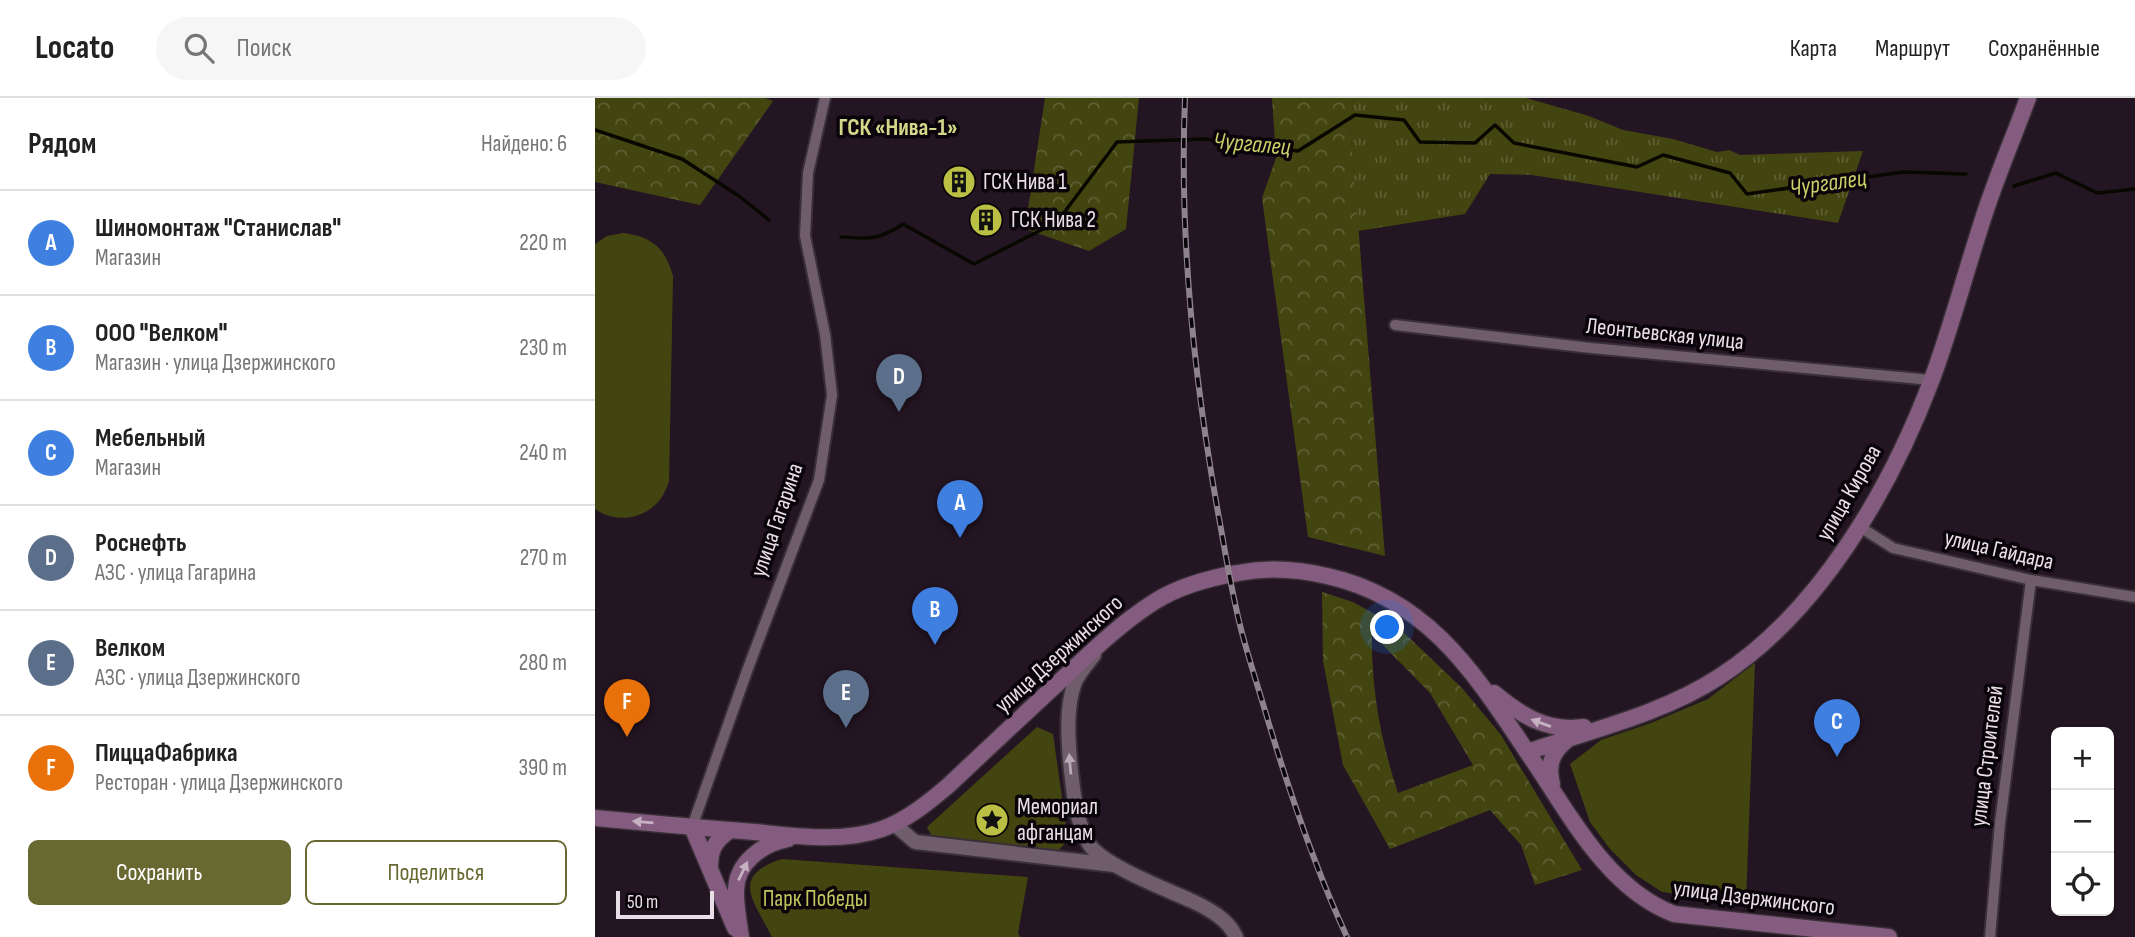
<!DOCTYPE html>
<html lang="ru">
<head>
<meta charset="utf-8">
<style>
  body { margin:0; font-family:"Sofia Sans Condensed",sans-serif; background:#f6f6f6; color:#222 }
  .controls { position:absolute; right:21px; bottom:21px; display:grid; overflow:hidden; border-radius:10px; box-shadow:0 2px 5px #0004 }
  .controls button { width:63px; height:63px; display:grid; place-items:center; padding:0; border:0; border-bottom:2px solid #e0e0e0; background:#fff; color:#222; font:35px sans-serif }
  .scale { position:absolute; left:21px; bottom:18px; width:98px; box-sizing:border-box; padding-left:7px; border:4px solid #e9dfe7; border-top:0; font-size:19px; line-height:24px; white-space:nowrap; color:#e9dfe7; -webkit-text-stroke:5px #090409; paint-order:stroke }
  .you { position:absolute; left:793px; top:530px; width:24px; height:24px; margin:-18px; border:5px solid #fff; border-radius:50%; background:#1a73e8; box-shadow:0 0 0 10px #1a73e833 }
  .badge { display:grid; place-items:center; width:46px; height:46px; border-radius:50%; background:#676931; color:#fff; font-size:23px; font-weight:700 }
  .pin { position:absolute; translate:-50% -58px; filter:drop-shadow(0 2px 4px #0008) }
  .pin::after { content:''; position:absolute; top:37px; width:24px; height:21px; background:inherit; clip-path:polygon(0 0,100% 0,50% 100%) }
  .list { margin:0; padding:0; list-style:none }
  h2 { display:flex; justify-content:space-between; align-items:center; height:91px; margin:0; padding:0 28px; font-size:30px }
  h2 small { font-size:23px; font-weight:400; color:#767676 }
  .list li { display:grid; grid-template-columns:46px 1fr auto; gap:21px; align-items:center; box-sizing:border-box; height:105px; padding:0 28px; border-top:2px solid #e0e0e0 }
  .list b { display:block; font-size:26px; white-space:nowrap }
  .list p { margin:0; font-size:23px; white-space:nowrap; color:#767676 }
  .list em { font-size:23px; font-style:normal; color:#767676 }
  .actions { display:flex; gap:14px; padding:21px 28px }
  .actions a { flex:1; padding:16px 0; border:2px solid #676931; border-radius:10px; text-align:center; font-size:24px; color:#676931 }
  .actions .main { background:#676931; color:#fff }
  .icon { flex:none; width:38px; height:38px; fill:none; stroke:currentColor; stroke-width:2; stroke-linecap:round; stroke-linejoin:round }
  .map { position:relative; flex:none; width:1540px; height:839px; overflow:hidden }
  header { display:flex; align-items:center; gap:42px; box-sizing:border-box; height:98px; padding:0 35px; background:#fff; border-bottom:2px solid #e0e0e0 }
  header strong { font-size:33px }
  nav { display:flex; gap:38px; margin-inline-start:auto; font-size:24px }
  .search { width:490px; height:63px; background:#f6f6f6; display:flex; align-items:center; gap:18px; box-sizing:border-box; padding:0 24px; border-radius:38px; color:#767676; font-size:26px }
  main { display:flex }
  aside { flex:1; background:#fff }
  .map>svg:first-child { display:block }
  .grass { fill:url(#grass-tufts) }
  .forest { fill:url(#forest-crowns); fill-rule:evenodd }
  .park { fill:#434510 }
  .lines { fill:none; stroke-linecap:round; stroke-linejoin:round }
  .stream { stroke:#080800; stroke-width:3.5 }
  .minor-casing { stroke:#392f37; stroke-width:14 }
  .tertiary-casing { stroke:#392f37; stroke-width:18 }
  .secondary-casing { stroke:#392f37; stroke-width:19 }
  .minor { stroke:#6f5d6c; stroke-width:10 }
  .tertiary { stroke:#6f5d6c; stroke-width:14 }
  .secondary { stroke:#845c80; stroke-width:16 }
  .rail-casing { stroke:#8e828c; stroke-width:6 }
  .rail { stroke:#090409; stroke-width:3.5; stroke-dasharray:10; stroke-linecap:butt }
  .oneway { fill:#c6b1c3 }
  .oneway2 { fill:#b8abb6 }
  .labels { text-anchor:middle; dominant-baseline:central; stroke-width:7; stroke-linejoin:round; paint-order:stroke }
  .poi-label { font-size:23px; fill:#e9dfe7; stroke:#090409; text-anchor:start }
  .street-label { font-size:23px; fill:#e9dfe7; stroke:#090409 }
  .park-label { font-size:23px; fill:#c1c65e; stroke:#090409 }
  .neighbourhood-label { font-size:24px; font-weight:bold; fill:#d2d789; stroke:#090409 }
  .water-label { font-size:24px; font-style:italic; fill:#cbd069; stroke:#090409 }
</style>
</head>
<body>
<header>
<strong>Locato</strong>
<div class="search"><svg class="icon" aria-label="search" viewBox="0 0 24 24"><circle cx="10" cy="10" r="6"/><path d="M15 15l6 6"/></svg>Поиск</div>
<nav><a>Карта</a><a>Маршрут</a><a>Сохранённые</a></nav>
</header>
<main>
<aside>
<h2>Рядом<small>Найдено: 6</small></h2>
<ul class="list">
<li><span class="badge" style="background:#3f7fe0">A</span><div><b>Шиномонтаж &quot;Станислав&quot;</b><p>Магазин</p></div><em>220 m</em></li>
<li><span class="badge" style="background:#3f7fe0">B</span><div><b>ООО &quot;Велком&quot;</b><p>Магазин · улица Дзержинского</p></div><em>230 m</em></li>
<li><span class="badge" style="background:#3f7fe0">C</span><div><b>Мебельный</b><p>Магазин</p></div><em>240 m</em></li>
<li><span class="badge" style="background:#5c6f8a">D</span><div><b>Роснефть</b><p>АЗС · улица Гагарина</p></div><em>270 m</em></li>
<li><span class="badge" style="background:#5c6f8a">E</span><div><b>Велком</b><p>АЗС · улица Дзержинского</p></div><em>280 m</em></li>
<li><span class="badge" style="background:#e8710a">F</span><div><b>ПиццаФабрика</b><p>Ресторан · улица Дзержинского</p></div><em>390 m</em></li>
</ul>
<div class="actions"><a class="main">Сохранить</a><a>Поделиться</a></div>
</aside>
<div class="map">
<svg width="1540" height="839" viewBox="0 0 1540 839">
  <defs>
    <pattern id="grass-tufts" width="24" height="20" patternUnits="userSpaceOnUse" patternTransform="scale(1.75)"><rect width="24" height="20" fill="#434510"/><path d="M3 7l-1-3M5 7V3M7 7l1-3M15 17l-1-3M17 17v-4M19 17l1-3" fill="none" stroke="#5e5f33"/></pattern>
    <pattern id="forest-crowns" width="20" height="18" patternUnits="userSpaceOnUse" patternTransform="scale(1.75)"><rect width="20" height="18" fill="#434510"/><path d="M2 6a3 3 0 1 1 6 0M12 15a3 3 0 1 1 6 0" fill="none" stroke="#5e5f33"/></pattern>
  </defs>
  <rect width="100%" height="100%" fill="#241522"/>
  <path class="grass" d="M759,0H931L994,18L1028,32L1078,41L1122,54L1134,52L1145,57L1268,53L1243,125L937,77L895,76L870,116L763,133L755,27Z"/>
  <path class="forest" d="M0,0H170L178,3L105,107L0,84Z
    M450,0H544L531,131L494,153L430,131Z
    M677,0H759L755,27L790,458L713,439L667,100L681,60Z
    M727,494L758,504L804,530L867,590L906,637L987,772L940,787L926,747L895,712L795,751L748,667L728,563ZM777,536L835,595L878,667L803,695C786,644 776,590 777,536Z"/>
  <path class="park" d="M28,135C58,139 70,150 78,178L74,384C71,391 68,399 63,404C47,422 19,425 0,411V146L12,138Z
    M1160,565L1151,804L1067,794L1041,777L1015,751L995,724L975,666L1006,642L1056,625L1113,601Z
    M442,629L458,636L473,742L463,753L339,742L332,729Z
    M187,761L433,779L423,835L425,839H177C159,803 134,778 187,761Z"/>
  <g class="lines">
    <path class="stream" d="M0,32L87,61L144,98L174,122
      M1419,88L1461,75L1502,95L1540,91
      M246,139C275,141 284,142 308,126L379,166L462,124L522,44L610,41L703,53L760,17L809,22L825,44L880,45L900,27L919,45L1042,69L1068,57L1135,75L1152,96L1308,74L1371,76"/>
    <defs>
      <path id="minor" d="M800,227L996,250L1336,282
        M1265,429L1298,450L1436,482L1540,499
        M97,729L152,573L224,382L237,297L230,236L210,138L213,75L230,0
        M1395,839L1405,725L1436,482"/>
      <path id="tertiary" d="M499,557C493,565 484,575 480,584C471,608 473,638 475,663C478,691 480,722 494,746C507,767 573,792 597,803C614,811 633,821 641,839
        M299,726L320,744L519,767"/>
      <path id="secondary" d="M899,595C927,618 952,634 989,629
        M932,654C997,632 1067,616 1124,579C1224,515 1296,390 1337,281C1356,230 1370,176 1387,124C1400,82 1418,41 1433,0
        M957,686C952,667 957,654 972,642
        M0,720C53,725 107,730 160,734C201,738 247,745 287,731C312,722 334,704 354,687C390,653 426,619 462,586C493,557 523,527 559,504C584,488 614,480 643,475C673,469 703,471 732,478C839,502 884,583 941,667C977,721 1015,792 1079,816L1294,839
        M97,729L140,830
        M115,769C115,751 120,743 135,732
        M146,839C144,825 141,810 141,795C140,765 167,746 193,741"/>
    </defs>
    <use href="#minor" class="minor-casing"/>
    <use href="#tertiary" class="tertiary-casing"/>
    <use href="#secondary" class="secondary-casing"/>
    <use href="#minor" class="minor"/>
    <use href="#tertiary" class="tertiary"/>
    <use href="#secondary" class="secondary"/>
    <defs>
      <path id="rail" d="M590,0C584,141 599,282 624,420C631,458 637,497 647,535C655,565 665,595 674,626C696,699 720,770 752,839"/>
    </defs>
    <use href="#rail" class="rail-casing"/>
    <use href="#rail" class="rail"/>
  </g>
  <defs><path id="oneway-solid" d="M-6-.8H1V-3.2L6.5 0L1 3.2V.8H-6Z" transform="scale(1.75)"/></defs>
  <g class="oneway">
    <use href="#oneway-solid" transform="translate(946 625) rotate(-160)"/>
    <use href="#oneway-solid" transform="translate(48 724) rotate(-175)"/>
    <use href="#oneway-solid" transform="translate(148 773) rotate(-64)"/>
  </g>
  <use class="oneway2" href="#oneway-solid" transform="translate(475 666) rotate(-95)"/>
  <defs>
    <symbol id="building-disc" viewBox="-11 -11 22 22"><circle r="9.5" fill="#bbc044" stroke="#090409"/><path d="M-4-6H4V6H1V3H-1V6H-4ZM-2.5-4.3h1.7v1.8h-1.7ZM.8-4.3h1.7v1.8H.8ZM-2.5-1h1.7V.8h-1.7ZM.8-1h1.7V.8H.8Z" fill="#111"/></symbol>
    <symbol id="sight-disc" viewBox="-11 -11 22 22"><circle r="9.5" fill="#bbc044" stroke="#090409"/><path d="M0-6L1.8-2.2L6-1.7L2.9 1.2L3.7 5.4L0 3.3L-3.7 5.4L-2.9 1.2L-6-1.7L-1.8-2.2Z" fill="#111"/></symbol>
  </defs>
  <g fill-rule="evenodd">
    <use href="#building-disc" x="345" y="65" width="38" height="38"/>
    <use href="#building-disc" x="372" y="103" width="38" height="38"/>
    <use href="#sight-disc" x="378" y="703" width="38" height="38"/>
  </g>
  <g class="labels">
    <g class="poi-label">
      <text x="388" y="84">ГСК Нива 1</text>
      <text x="416" y="122">ГСК Нива 2</text>
      <text x="422" y="709">Мемориал<tspan x="422" dy="26">афганцам</tspan></text>
    </g>
    <g class="street-label">
      <text transform="translate(1070 236) rotate(6)">Леонтьевская улица</text>
      <text transform="translate(1254 395) rotate(-60)">улица Кирова</text>
      <text transform="translate(182 422) rotate(-71)">улица Гагарина</text>
      <text transform="translate(1404 452) rotate(13)">улица Гайдара</text>
      <text transform="translate(464 556) rotate(-42)">улица Дзержинского</text>
      <text transform="translate(1392 658) rotate(-83)">улица Строителей</text>
      <text transform="translate(1159 800) rotate(7)">улица Дзержинского</text>
    </g>
    <g class="park-label">
      <text x="220" y="801">Парк Победы</text>
    </g>
    <g class="neighbourhood-label">
      <text x="303" y="29">ГСК «Нива-1»</text>
    </g>
    <g class="water-label">
      <text transform="translate(657 46) rotate(5)">Чургалец</text>
      <text transform="translate(1233 85) rotate(-8)">Чургалец</text>
    </g>
  </g>
</svg>
<div class="controls">
<button>+</button>
<button>−</button>
<button><svg class="icon" aria-label="locate" viewBox="0 0 24 24"><circle cx="12" cy="12" r="6"/><path d="M12 2v4M12 18v4M2 12h4M18 12h4"/></svg></button>
</div>
<div class="scale">50 m</div>
<div class="you"></div>
<div class="pin badge" style="left:365px;top:440px;background:#3f7fe0">A</div>
<div class="pin badge" style="left:340px;top:547px;background:#3f7fe0">B</div>
<div class="pin badge" style="left:1242px;top:659px;background:#3f7fe0">C</div>
<div class="pin badge" style="left:304px;top:314px;background:#5c6f8a">D</div>
<div class="pin badge" style="left:251px;top:630px;background:#5c6f8a">E</div>
<div class="pin badge" style="left:32px;top:639px;background:#e8710a">F</div>
</div>
</main>
</body>
</html>
